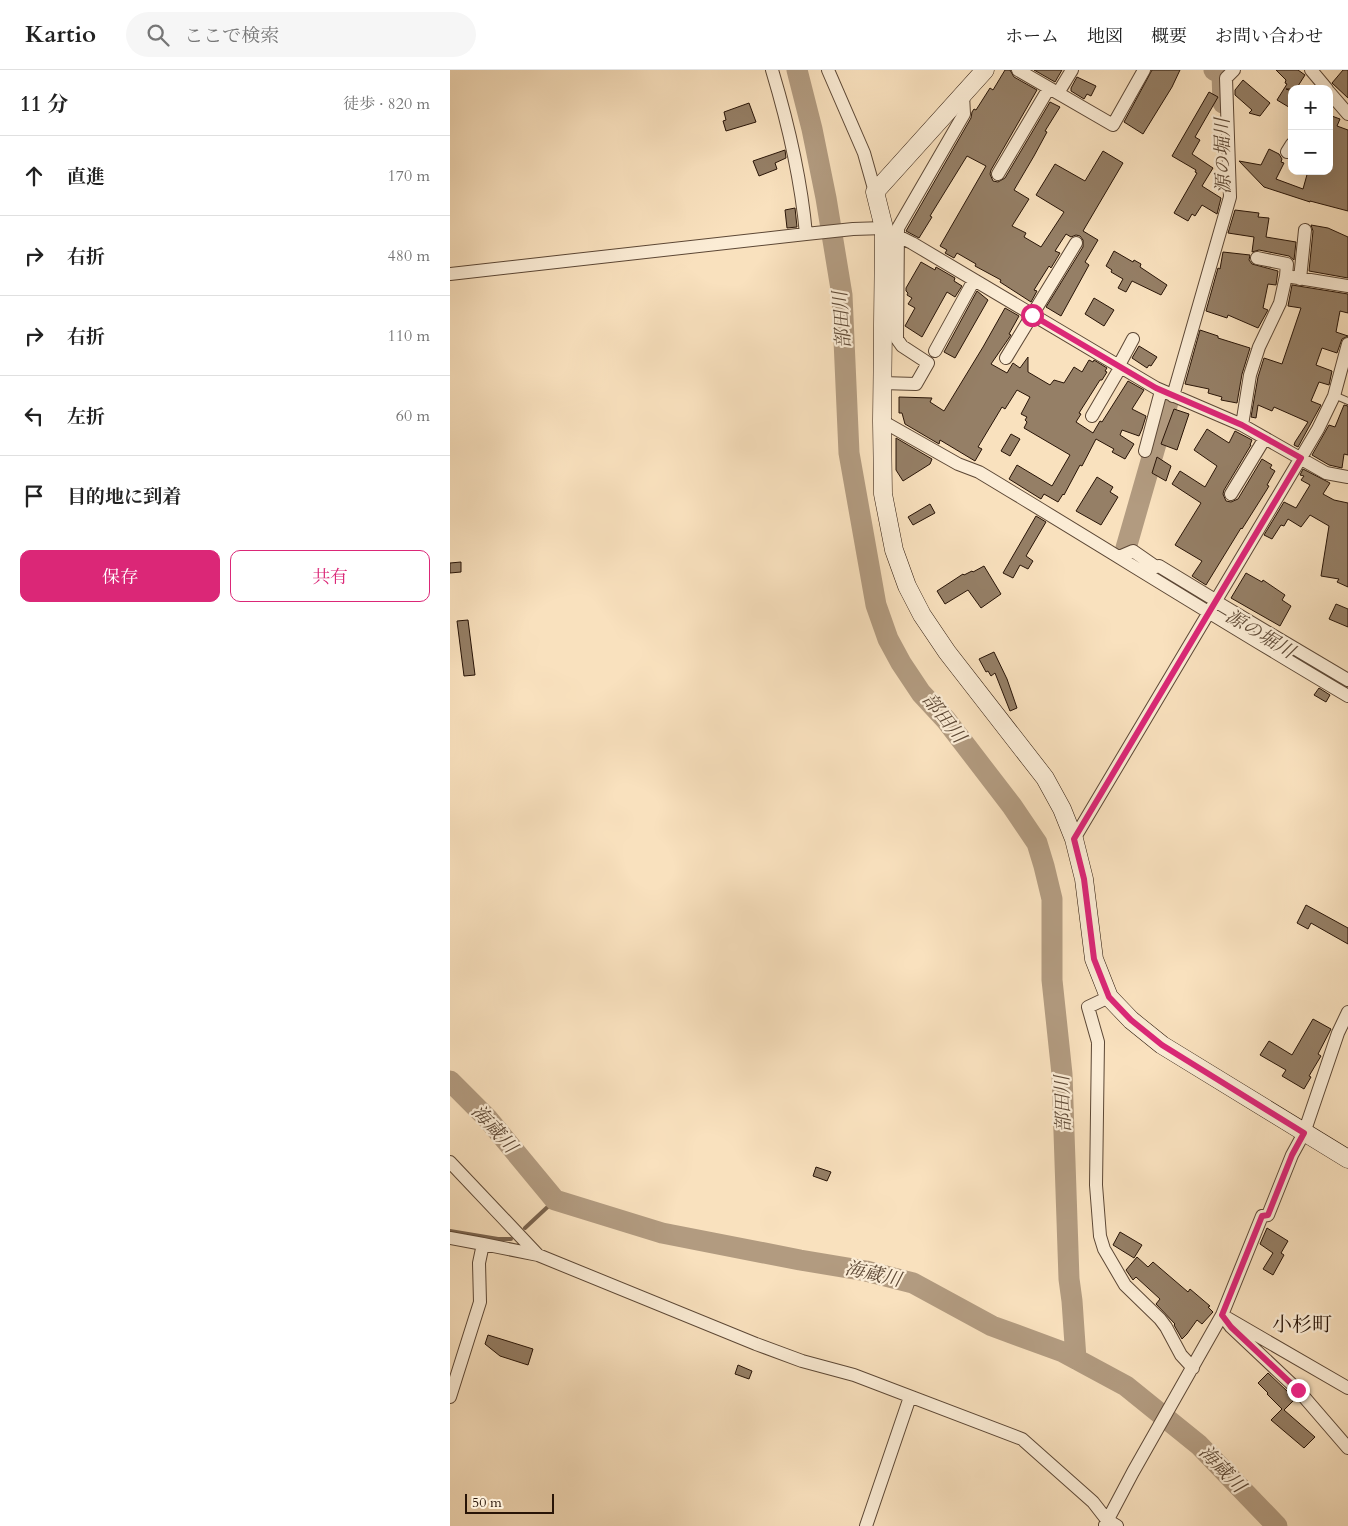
<!DOCTYPE html>
<html lang="ja">
<head>
<meta charset="utf-8">
<style>
  body { margin:0; font-family:Cardo,"Noto Serif JP",serif; background:#f6f6f6; color:#222 }
  .controls { position:absolute; right:15px; top:15px; display:grid; overflow:hidden; border-radius:10px; box-shadow:0 5px 20px #0002 }
  .controls button { width:45px; height:45px; display:grid; place-items:center; padding:0; border:0; border-bottom:1px solid #e0e0e0; background:#fff; color:#222; font:25px sans-serif }
  .scale { position:absolute; left:15px; bottom:12px; width:89px; box-sizing:border-box; padding-left:5px; border:2px solid #281407; border-top:0; font-size:14px; line-height:18px; white-space:nowrap; color:#281407; -webkit-text-stroke:4px #fbecd5; paint-order:stroke }
  .stop { position:absolute; width:15px; height:15px; margin:-11px; border:4px solid #db2777; border-radius:50%; background:#fff }
  .stop.end { background:#db2777; border-color:#fff; box-shadow:0 1px 5px #0008 }
  .list { margin:0; padding:0; list-style:none }
  h2 { display:flex; justify-content:space-between; align-items:center; height:65px; margin:0; padding:0 20px; font-size:21px }
  h2 small { font-size:16px; font-weight:400; color:#767676 }
  .list li { display:grid; grid-template-columns:32px 1fr auto; gap:15px; align-items:center; box-sizing:border-box; height:80px; padding:0 20px; border-top:1px solid #e0e0e0 }
  .list b { display:block; font-size:19px; white-space:nowrap }
  .list em { font-size:16px; font-style:normal; color:#767676 }
  .actions { display:flex; gap:10px; padding:15px 20px }
  .actions a { flex:1; padding:11px 0; border:1px solid #db2777; border-radius:10px; text-align:center; font-size:18px; color:#db2777 }
  .actions .main { background:#db2777; color:#fff }
  .icon { flex:none; width:28px; height:28px; fill:none; stroke:currentColor; stroke-width:2; stroke-linecap:round; stroke-linejoin:round }
  .map { position:relative; flex:none; width:898px; height:1456px; overflow:hidden }
  header { display:flex; align-items:center; gap:30px; box-sizing:border-box; height:70px; padding:0 25px; background:#fff; border-bottom:1px solid #e0e0e0 }
  header strong { font-size:24px }
  nav { display:flex; gap:28px; margin-inline-start:auto; font-size:18px }
  .search { width:350px; height:45px; background:#f6f6f6; display:flex; align-items:center; gap:12px; box-sizing:border-box; padding:0 18px; border-radius:28px; color:#767676; font-size:19px }
  main { display:flex }
  aside { flex:1; background:#fff }
  .map>svg:first-child { display:block }
  .lines { fill:none; stroke-linecap:round; stroke-linejoin:round }
  .stream { stroke:#7b6550; stroke-width:4 }
  .river { stroke:#b29b80; stroke-width:21 }
  .building { fill:#957f66; stroke:#281407 }
  .lane-casing { stroke:#5c4735; stroke-width:8 }
  .street-casing { stroke:#5c4735; stroke-width:14 }
  .secondary-casing { stroke:#281407; stroke-width:19 }
  .lane { stroke:#fbecd5; stroke-width:6 }
  .street { stroke:#fbecd5; stroke-width:12 }
  .secondary { stroke:#fbecd5; stroke-width:18 }
  .route { stroke:#db2777; stroke-width:6 }
  .labels { text-anchor:middle; dominant-baseline:central; stroke-width:4.5; stroke-linejoin:round; paint-order:stroke }
  .water-label { font-size:19px; font-style:italic; fill:#5f4a37; stroke:#fbecd5 }
  .quarter-label { font-size:20px; fill:#281407; stroke:#fbecd5 }
</style>
</head>
<body>
<header>
<strong>Kartio</strong>
<div class="search"><svg class="icon" aria-label="search" viewBox="0 0 24 24"><circle cx="10" cy="10" r="6"/><path d="M15 15l6 6"/></svg>ここで検索</div>
<nav><a>ホーム</a><a>地図</a><a>概要</a><a>お問い合わせ</a></nav>
</header>
<main>
<aside>
<h2>11 分<small>徒歩 · 820 m</small></h2>
<ul class="list">
<li><svg class="icon" aria-label="ahead" viewBox="0 0 24 24"><path d="M12 20V5M6 11l6-6 6 6"/></svg><div><b>直進</b></div><em>170 m</em></li>
<li><svg class="icon" aria-label="right" viewBox="0 0 24 24"><path d="M7 20v-9h11M14 6l5 5-5 5"/></svg><div><b>右折</b></div><em>480 m</em></li>
<li><svg class="icon" aria-label="right" viewBox="0 0 24 24"><path d="M7 20v-9h11M14 6l5 5-5 5"/></svg><div><b>右折</b></div><em>110 m</em></li>
<li><svg class="icon" aria-label="left" viewBox="0 0 24 24"><path d="M17 20v-9H6M10 6l-5 5 5 5"/></svg><div><b>左折</b></div><em>60 m</em></li>
<li><svg class="icon" aria-label="arrive" viewBox="0 0 24 24"><path d="M6 21V4h12l-3 4 3 4H6"/></svg><div><b>目的地に到着</b></div></li>
</ul>
<div class="actions"><a class="main">保存</a><a>共有</a></div>
</aside>
<div class="map">
<svg width="898" height="1456" viewBox="0 0 898 1456">
  <rect width="100%" height="100%" fill="#f9e1be"/>
  <filter id="stains"><feTurbulence type="fractalNoise" baseFrequency=".004" numOctaves="4"/><feColorMatrix values="0 0 0 0 .2 0 0 0 0 .09 0 0 0 0 .02 0 0 0 .5 -.17"/></filter>
  <radialGradient id="worn" r=".72"><stop offset=".6" stop-color="#630" stop-opacity="0"/><stop offset="1" stop-color="#630" stop-opacity=".3"/></radialGradient>
  <g class="lines">
    <path class="stream" d="M75,1158L105,1130
      M0,1161L48,1169H61"/>
    <path class="river" d="M347,0L362,59L376,128L392,225L399,383L426,535L438,569L451,593L471,623L496,650L562,736L587,773L594,796L602,829V910L612,1004L619,1209L622,1231L626,1289
      M764,0L772,4L773,33
      M695,496L680,487L676,478L718,332
      M743,526L898,617
      M0,1011L38,1049L105,1130L212,1163L350,1190L416,1201L463,1213L542,1256L613,1282L676,1316L749,1375L827,1456"/>
  </g>
  <path class="building" d="M555,0H560L564,7L587,20L541,100L540,104L543,111L548,112L555,108L600,32L610,37L595,61L597,62L584,86L564,120L579,129L562,156L576,163L574,167L591,177L614,142L586,125L605,94L635,111L653,81L673,93L633,161L648,170L635,192L639,195L611,246L596,237L633,177V170L630,166L626,165L621,167L616,164L605,181L610,183L601,198L599,196L584,220L587,221L581,232L550,212L551,210L525,196L526,194L507,183L504,188L495,183L497,180L490,176L536,96L517,86L480,146L482,147L469,168L456,161L521,48L522,42L524,39L526,40L540,18L543,20Z
    M584,0H612L605,12Z
    M702,0H730L722,17L693,64L674,52Z
    M826,0H848L855,5L848,16V19H836L842,21V39L827,30L837,14L835,13L836,10Z
    M893,0H898V28L882,13Z
    M627,7L646,16L641,26L637,24L634,29L621,21V18Z
    M793,10L820,33L810,46L799,43L802,40L785,25V20Z
    M759,22L768,27L745,67L750,70L742,84L763,98L752,116L771,128L767,144L752,135L745,146L742,144L738,151L724,143L747,103L745,102L746,100L722,86Z
    M299,33L306,52L276,61L273,51L276,50L274,42Z
    M879,45L890,49L887,56L898,60V141L860,131V132L814,117L789,91L811,95L819,79L829,84L832,89L831,92L834,93L826,109L853,119L858,101H879V86L882,78L879,77Z
    M335,80L336,88L325,93L327,99L309,106L303,91Z
    M345,138L347,157L337,158L335,140Z
    M785,140L809,143L808,147L819,148L816,167L846,172L844,190L839,186L809,180L802,182L804,167L778,163Z
    M861,155L878,158L898,167V208L859,201L863,161Z
    M664,181L683,192L684,190L691,194L690,197L717,215L711,225L682,211L676,222L668,218L673,209L661,202L662,200L656,196Z
    M773,182L800,185L799,190L802,194L828,201L826,215L818,214L813,238L818,240L808,258L778,245L777,248L756,241L768,198L770,199Z
    M471,192L485,200L486,197L505,208L504,211L512,216L505,227L497,222L472,267L455,256L465,238L458,234L462,228L457,225L458,223L456,221V218Z
    M842,215L898,224V243L890,241L886,262L898,266L892,269L887,283L872,278L866,295L882,301L879,315L869,312L861,331L871,335L848,377L844,375L845,372L858,352L824,337L822,341L808,335L806,348L801,347L808,307L814,288L832,294L851,238L838,236Z
    M527,221L538,230L505,288L494,282Z
    M644,228L664,240L654,256L635,244Z
    M555,238L569,246L559,264L561,265L541,294L557,303L563,293L570,298L578,287V302L600,315L604,310L614,313L624,297L632,302L639,290L643,292L644,290L657,298L655,301L657,302L652,310H650L629,343L631,344L626,352L643,363L650,351L652,352L678,311L694,320L682,339L696,346L692,359L689,366L672,360L670,365L684,374L675,389L662,382L664,379L646,369L632,396L630,395L614,425L613,424L608,432L594,424L591,429L559,409L567,395L602,416L620,385L574,358L577,352L575,350L577,347L571,344L580,327L567,320L555,339L552,337L528,377L532,379L525,391L490,370L489,374L455,354L452,343H449V327L482,328L480,332L494,341L533,277Z
    M750,260L768,266V268L800,278L792,304L787,333L771,330L772,327L758,323L759,319L735,314Z
    M689,276L707,287L701,296L699,295L697,298L682,288Z
    M894,335L898,336V385L894,384L892,398L879,395L862,385L879,355L885,357Z
    M724,339L739,344L727,380L711,374Z
    M757,359L779,373L785,361L802,370L800,375H801L774,420L773,424L776,431L781,432L788,429L812,389L822,395L820,398L825,401L817,415L819,416L816,421L792,459L791,458L756,515L742,506L752,491L725,475L751,433L722,414L730,401L755,417L767,396L744,380Z
    M561,364L570,369L560,386L551,381Z
    M446,368L482,389L480,394L453,411L446,400Z
    M707,387L721,396L716,411L702,403Z
    M853,399L880,413L873,424L884,430L898,433V517L887,512L889,509L871,506L879,456L860,445L851,457L838,449L834,456L831,455L822,469L814,465L834,432L846,438L860,415L851,410L854,406L850,405Z
    M647,407L663,417L660,422L668,427L651,455L626,441Z
    M480,434L485,443L463,455L458,447Z
    M586,446L596,452L576,486L583,491L578,499L570,495L563,508L553,503Z
    M11,492V502L0,503V493Z
    M534,496L551,524L531,538L518,520L495,534L487,521L513,504L514,505L522,501L523,502Z
    M796,503L812,512L813,510L835,525L832,530L841,536L830,556L781,528Z
    M886,534L898,539V557L879,549Z
    M18,550L25,605L14,606L7,551Z
    M544,582L557,609L567,638L560,641L545,603L541,606L538,601L536,602L529,589Z
    M869,618L880,625L876,632L864,625Z
    M856,835L898,858V874L861,853L858,859L847,853Z
    M863,949L881,959L868,984L871,986L859,1006L861,1007L854,1019L832,1006L836,1000L810,985L819,971L842,985Z
    M366,1097L381,1102L377,1111L363,1106Z
    M817,1158L838,1171L831,1183L834,1185L823,1205L813,1199L823,1183L810,1174Z
    M670,1162L692,1175L684,1188L663,1175Z
    M687,1187L698,1197L703,1192L738,1222L740,1219L760,1236L758,1237L763,1242L752,1254L747,1250L737,1264L732,1269L724,1255L725,1254L706,1234L710,1229L686,1207L683,1210L676,1200Z
    M38,1265L83,1279L78,1295L50,1286L35,1274Z
    M288,1295L302,1301L299,1309L285,1304Z
    M818,1303L837,1321L839,1323L837,1324L844,1330L834,1340L865,1367L854,1378L821,1350L832,1339L817,1324L818,1323L808,1313Z"/>
  <g class="lines">
    <defs>
      <path id="lane" d="M884,325L898,331"/>
      <path id="street" d="M322,0C338,53 351,109 356,164
        M378,0L414,83L425,122
        M568,0L663,55L694,0
        M861,0L877,19
        M879,22L898,44
        M608,23L622,0
        M837,82L842,74
        M548,104L599,18
        M448,166L462,173L706,318L792,355L876,403L898,407
        M807,188L837,194L836,206
        M0,204L356,164L403,159L434,158
        M850,209L855,160
        M485,281L524,210
        M556,288L626,173
        M668,297L683,269
        M432,313L466,314L478,293L452,276L447,269L448,158L514,44L513,25
        M723,326L780,127L776,8L784,0
        M642,346L670,298
        M432,351L508,394L529,402C652,476 774,553 898,626
        M792,355L800,305L809,277L830,233L836,206L898,216
        M695,381L711,321
        M781,424L815,368
        M669,487L683,481L706,497L709,496L765,530
        M765,531L898,610
        M624,769L868,359L884,326L898,274
        M659,927L638,937L648,972L646,1115L650,1166L654,1179L675,1215L710,1249L716,1257L731,1285L743,1298
        M898,942L888,963L854,1063L842,1085L818,1145L812,1146L772,1245L898,1318
        M0,1092L88,1185
        M0,1168L33,1174
        M0,1327L30,1232L29,1193L33,1174L88,1185L306,1274L352,1291L404,1305L572,1369L643,1432L657,1450L667,1456
        M655,1455L683,1402L772,1245L781,1257L848,1320L898,1378
        M416,1456L460,1327"/>
      <path id="secondary" d="M535,0L425,122L434,158L432,351L433,424L444,480L457,516L472,545L497,582L595,708L612,739L624,769L634,809L644,889L659,927L681,950L712,975L898,1089"/>
    </defs>
    <use href="#lane" class="lane-casing"/>
    <use href="#street" class="street-casing"/>
    <use href="#secondary" class="secondary-casing"/>
    <use href="#lane" class="lane"/>
    <use href="#street" class="street"/>
    <use href="#secondary" class="secondary"/>
  </g>
  <g class="lines">
    <path class="route" d="M582,245L706,318L792,355L851,388L624,769L634,809L644,889L659,927L681,950L712,975L854,1063L842,1085L818,1145L812,1146L772,1245L781,1257L848,1320"/>
  </g>
  <g class="labels">
    <g class="water-label">
      <text transform="translate(773 86) rotate(-91)">源の堀川</text>
      <text transform="translate(392 250) rotate(-94)">部田川</text>
      <text transform="translate(810 564) rotate(31)">源の堀川</text>
      <text transform="translate(494 648) rotate(52)">部田川</text>
      <text transform="translate(613 1034) rotate(-92)">部田川</text>
      <text transform="translate(44 1059) rotate(48)">海蔵川</text>
      <text transform="translate(423 1204) rotate(13)">海蔵川</text>
      <text transform="translate(772 1399) rotate(46)">海蔵川</text>
    </g>
    <g class="quarter-label">
      <text x="852" y="1254">小杉町</text>
    </g>
  </g>
  <rect width="100%" height="100%" filter="url(#stains)"/>
  <rect width="100%" height="100%" fill="url(#worn)"/>
</svg>
<div class="controls">
<button>+</button>
<button>−</button>
</div>
<div class="scale">50 m</div>
<div class="stop" style="left:582px;top:245px"></div>
<div class="stop end" style="left:848px;top:1320px"></div>
</div>
</main>
</body>
</html>
